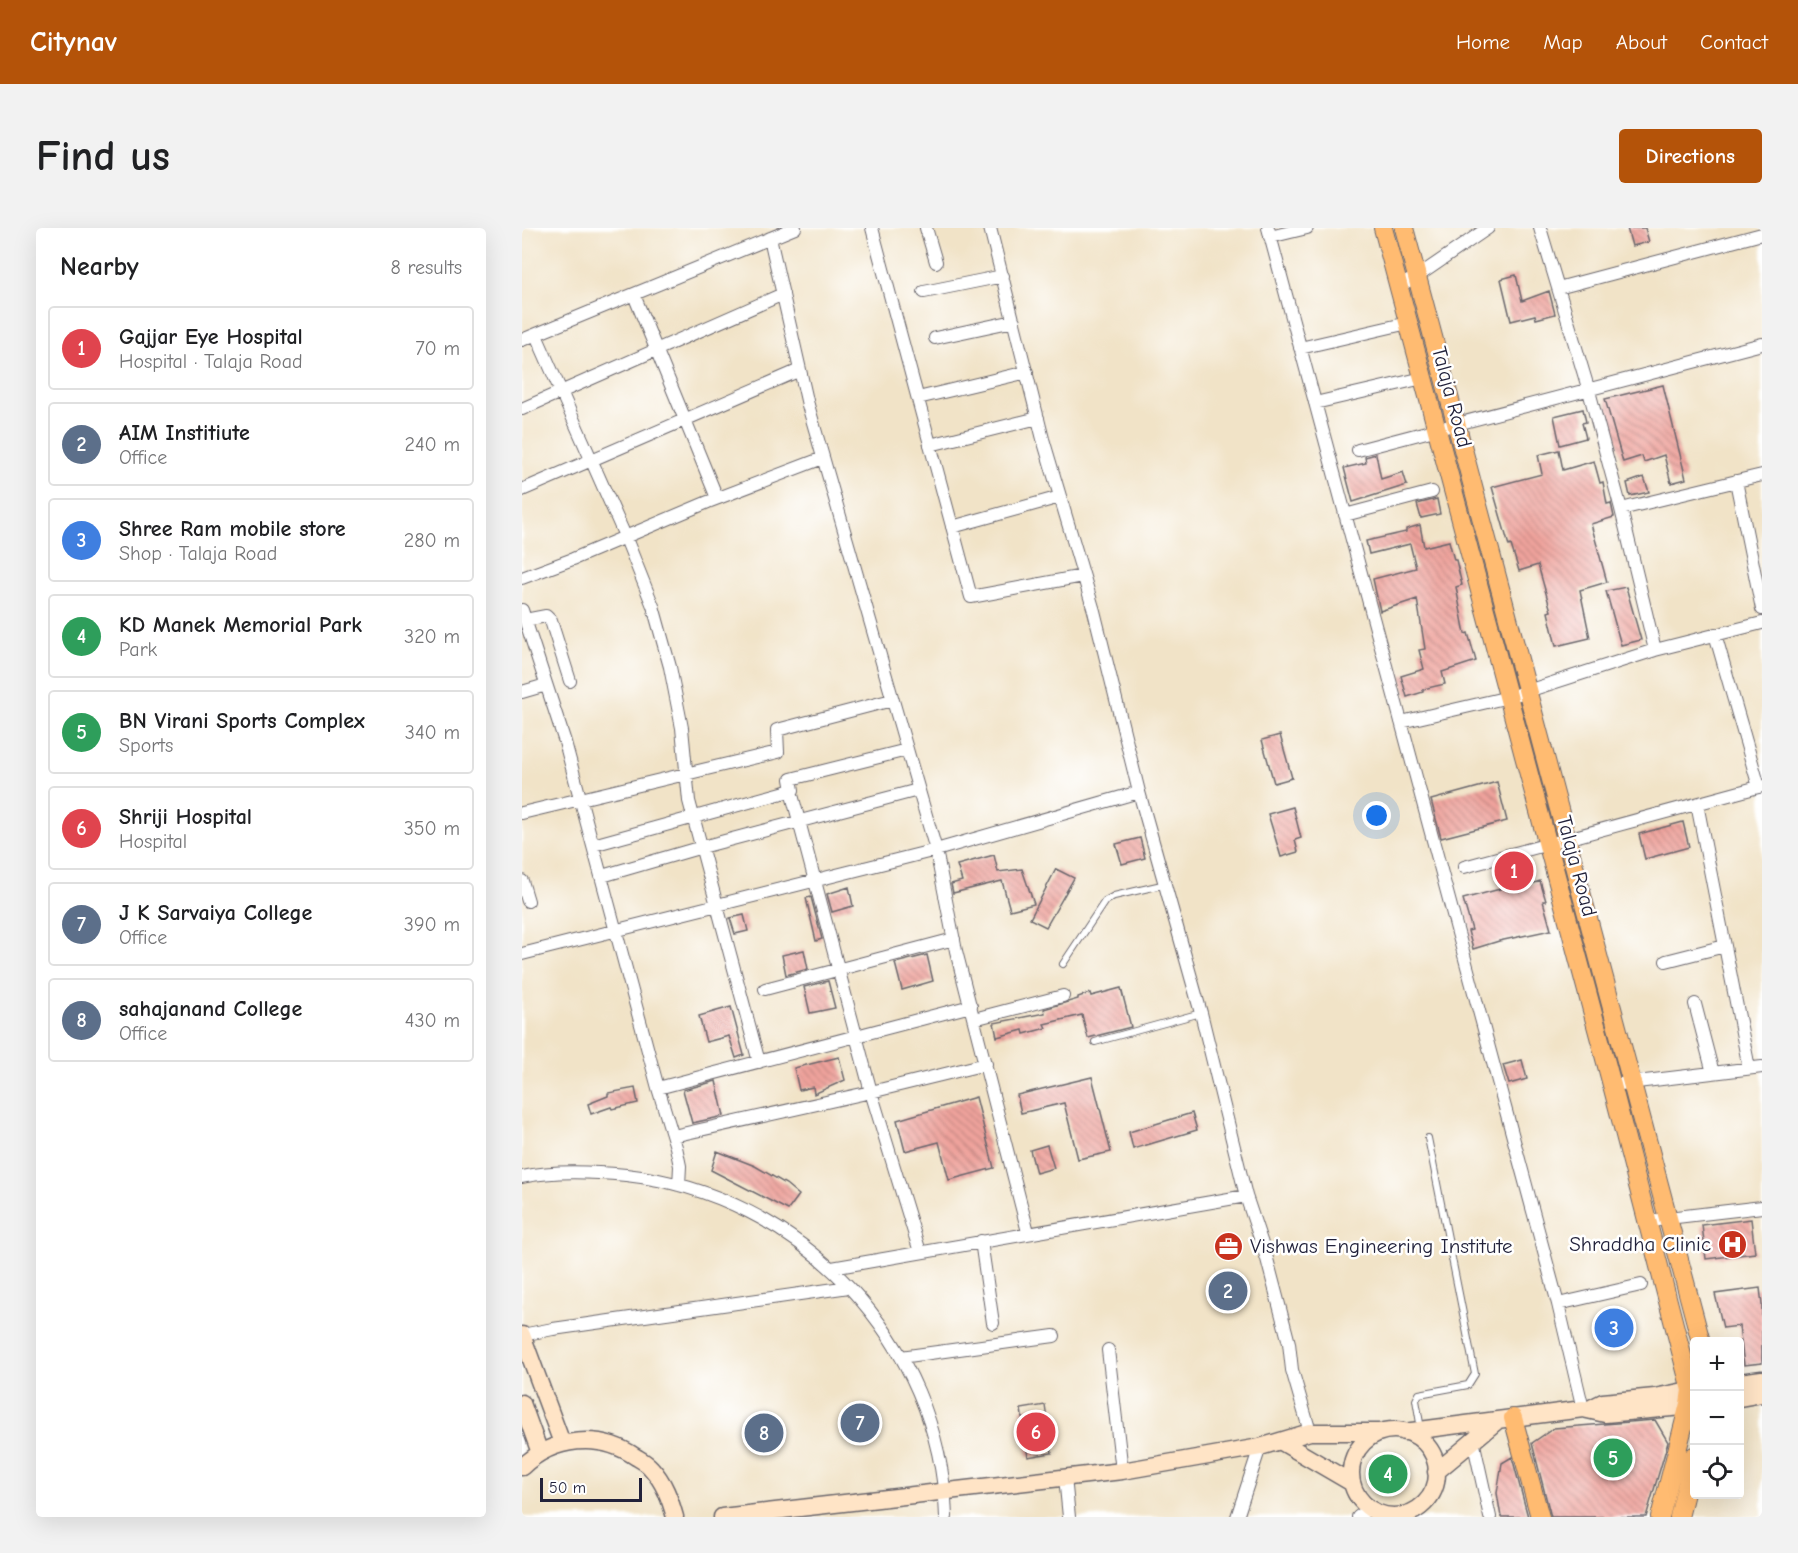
<!DOCTYPE html>
<html lang="en">
<head>
<meta charset="utf-8">
<style>
  body { margin:0; font-family:"Comic Neue",sans-serif; background:#f2f2f2; color:#202124 }
  .controls { position:absolute; right:18px; bottom:18px; display:grid; overflow:hidden; border-radius:6px; box-shadow:0 6px 24px #0002 }
  .controls button { width:54px; height:54px; display:grid; place-items:center; padding:0; border:0; border-bottom:2px solid #e0e0e0; background:#fff; color:#202124; font:30px sans-serif }
  .scale { position:absolute; left:18px; bottom:15px; width:102px; box-sizing:border-box; padding-left:6px; border:3px solid #22223b; border-top:0; font-size:16px; line-height:21px; white-space:nowrap; color:#22223b; -webkit-text-stroke:4px #fff; paint-order:stroke }
  .you { position:absolute; left:855px; top:588px; width:21px; height:21px; margin:-15px; border:4px solid #fff; border-radius:50%; background:#1a73e8; box-shadow:0 0 0 9px #1a73e833 }
  .badge { display:grid; place-items:center; width:39px; height:39px; border-radius:50%; background:#b45309; color:#fff; font-size:20px; font-weight:700 }
  .pin { position:absolute; translate:-50% -50%; border:3px solid #fff; box-shadow:0 2px 6px #0006 }
  .list { margin:0; padding:0; list-style:none }
  h2 { display:flex; justify-content:space-between; align-items:center; height:78px; margin:0; padding:0 24px; font-size:26px }
  h2 small { font-size:20px; font-weight:400; color:#757577 }
  .list li { display:grid; grid-template-columns:39px 1fr auto; gap:18px; align-items:center; box-sizing:border-box; height:84px; margin:0 12px 12px; padding:0 12px; border:2px solid #e0e0e0; border-radius:6px }
  .list b { display:block; font-size:22px; white-space:nowrap }
  .list p { margin:0; font-size:20px; white-space:nowrap; color:#757577 }
  .list em { font-size:20px; font-style:normal; color:#757577 }
  .icon { flex:none; width:33px; height:33px; fill:none; stroke:currentColor; stroke-width:2; stroke-linecap:round; stroke-linejoin:round }
  .map { position:relative; flex:none; width:1240px; height:1289px; overflow:hidden; border-radius:6px }
  header { display:flex; align-items:center; gap:36px; box-sizing:border-box; height:84px; padding:0 30px; background:#b45309; color:#fff }
  header strong { font-size:28px }
  nav { display:flex; gap:33px; margin-inline-start:auto; font-size:21px }
  .intro { display:flex; align-items:center; justify-content:space-between; box-sizing:border-box; height:144px; padding:0 36px }
  h1 { margin:0; font-size:42px }
  .button { padding:15px 27px; border-radius:6px; background:#b45309; color:#fff; font-size:21px; font-weight:700 }
  main { display:flex; gap:36px; padding:0 36px }
  aside { flex:1; background:#fff; border-radius:6px; box-shadow:0 6px 24px #0002 }
  .map>svg:first-child { display:block }
  .building { fill:url(#building-back-hatch) }
  .lines { fill:none; stroke-linecap:round; stroke-linejoin:round }
  .lane-casing { stroke:#6a666c; stroke-width:8 }
  .street-casing { stroke:#6a666c; stroke-width:14 }
  .secondary-casing { stroke:#6a666c; stroke-width:19 }
  .primary-casing { stroke:#6a666c; stroke-width:20 }
  .lane { stroke:#fff; stroke-width:6 }
  .street { stroke:#fff; stroke-width:12 }
  .secondary { stroke:#ffe4c6; stroke-width:16 }
  .primary { stroke:#ffbb71; stroke-width:18 }
  .labels { text-anchor:middle; dominant-baseline:central; stroke-width:5; stroke-linejoin:round; paint-order:stroke }
  .street-label { font-size:21px; fill:#22223b; stroke:#fff }
  .poi-label { font-size:21px; fill:#22223b; stroke:#fff; text-anchor:end }
</style>
</head>
<body>
<header>
<strong>Citynav</strong>
<nav><a>Home</a><a>Map</a><a>About</a><a>Contact</a></nav>
</header>
<div class="intro"><h1>Find us</h1><a class="button">Directions</a></div>
<main>
<aside>
<h2>Nearby<small>8 results</small></h2>
<ul class="list">
<li><span class="badge" style="background:#e0444e">1</span><div><b>Gajjar Eye Hospital</b><p>Hospital · Talaja Road</p></div><em>70 m</em></li>
<li><span class="badge" style="background:#5c6f8a">2</span><div><b>AIM Institiute</b><p>Office</p></div><em>240 m</em></li>
<li><span class="badge" style="background:#3f7fe0">3</span><div><b>Shree Ram mobile store</b><p>Shop · Talaja Road</p></div><em>280 m</em></li>
<li><span class="badge" style="background:#2e9e5b">4</span><div><b>KD Manek Memorial Park</b><p>Park</p></div><em>320 m</em></li>
<li><span class="badge" style="background:#2e9e5b">5</span><div><b>BN Virani Sports Complex</b><p>Sports</p></div><em>340 m</em></li>
<li><span class="badge" style="background:#e0444e">6</span><div><b>Shriji Hospital</b><p>Hospital</p></div><em>350 m</em></li>
<li><span class="badge" style="background:#5c6f8a">7</span><div><b>J K Sarvaiya College</b><p>Office</p></div><em>390 m</em></li>
<li><span class="badge" style="background:#5c6f8a">8</span><div><b>sahajanand College</b><p>Office</p></div><em>430 m</em></li>
</ul>
</aside>
<div class="map">
<svg width="1240" height="1289" viewBox="0 0 1240 1289">
  <defs>
    <pattern id="building-back-hatch" width="6" height="6" patternUnits="userSpaceOnUse" patternTransform="scale(1.5)"><rect width="6" height="6" fill="#efa39c"/><path d="M-1 5l2 2M0 0l6 6M5-1l2 2" fill="none" stroke="#c18480"/></pattern>
  </defs>
  <rect width="100%" height="100%" fill="#fff"/>
  <filter id="ink" filterUnits="userSpaceOnUse"><feTurbulence type="fractalNoise" baseFrequency=".0167" numOctaves="2"/><feDisplacementMap in="SourceGraphic" scale="12" xChannelSelector="R" yChannelSelector="G"/><feConvolveMatrix kernelMatrix="1 2 1 2 8 2 1 2 1" color-interpolation-filters="sRGB"/></filter>
  <filter id="wash" filterUnits="userSpaceOnUse"><feTurbulence type="fractalNoise" baseFrequency=".008" numOctaves="4" result="noise"/><feDisplacementMap in="SourceGraphic" scale="24" xChannelSelector="R" yChannelSelector="G"/><feGaussianBlur stdDeviation="1.35" result="paint"/><feColorMatrix in="noise" values="0 0 0 0 0 0 0 0 0 0 0 0 0 0 0 0 0 1.4 0 .05"/><feComposite in="paint" operator="in"/></filter>
  <g filter="url(#wash)">
    <rect width="100%" height="100%" fill="#f1e3c7"/>
    <g id="blocks">
      <path class="building" d="M1105,0H1123L1127,14L1110,18Z
        M994,47L1000,73L1027,63L1033,86L1014,91L1013,87L989,93L979,51Z
        M1141,157L1164,251L1149,255L1142,227L1122,234L1120,228L1101,234L1083,171Z
        M1061,181L1064,194L1060,195L1064,210L1038,217L1032,188Z
        M1037,222L1041,242L1072,233L1078,255L1081,254L1085,276L1089,275L1092,289L1069,296L1085,354L1058,362L1068,410L1034,418L1026,384L1029,383L1016,337L997,343L989,317L987,318L970,259L1020,246L1016,227Z
        M854,226L859,251L881,244L885,257L831,274L822,240L844,235L843,229Z
        M1122,249L1127,264L1108,268L1105,255Z
        M915,271L918,286L899,290L895,276Z
        M898,297L902,319L927,313L932,332H934L940,357L934,359L943,406L946,405L954,433L920,444L923,456L901,461V464L885,469L879,448L902,441L897,422L903,421L895,371L858,383L851,351L894,340L888,316L847,326L844,313L884,304V301Z
        M1104,359L1119,412L1099,417L1084,363Z
        M758,507L770,550L752,555L740,512Z
        M975,554L985,593L919,610L909,572Z
        M771,579L779,610L773,612L776,624L759,629L746,586Z
        M1161,594L1167,619L1123,631L1117,606Z
        M618,610L623,630L600,636L594,616Z
        M472,627L476,644L500,641L512,676L488,682L480,653L431,665L429,656L440,653L435,637Z
        M1001,632L1007,657L1018,653L1024,673H1021L1029,702L977,713L951,721L946,703L950,702L941,671L978,661L973,639Z
        M534,641L552,650L524,699L508,691Z
        M327,659L331,678L310,684L305,666Z
        M289,669L300,711L294,713L284,670Z
        M222,687L226,703L213,706L208,690Z
        M282,722L286,741L264,747L260,727Z
        M405,727L411,753L380,762L373,735Z
        M306,753L313,780L288,785L282,759Z
        M599,760L609,799L566,810L560,787L522,796L524,800L502,806L501,802L475,809L472,795L523,785L522,781L556,771V769L568,765L569,768Z
        M209,779L222,827L214,830L207,808L184,814L177,788Z
        M317,829L323,852L292,866L291,859L277,862L272,840Z
        M1000,832L1005,851L987,856L981,837Z
        M570,849L589,924L556,931L542,875L499,885L495,867Z
        M194,853L202,888L170,895L161,862Z
        M113,860L116,875L90,881L89,879L69,886L66,876L86,868V865Z
        M454,869L472,940L427,952L417,914L383,923L375,892Z
        M670,885L675,902L611,921L607,904Z
        M525,917L532,940L514,945L508,922Z
        M195,923L233,938L264,956L277,967L266,982L189,942Z
        M1229,991L1233,1025L1184,1031L1180,997Z
        M1238,1060L1240,1077V1135L1222,1137L1217,1098L1201,1100L1193,1066Z
        M523,1177L530,1225L506,1229L499,1181Z
        M1133,1192L1146,1214L1124,1289H1029L1010,1215L1032,1200Z
        M990,1229L1006,1289H979L975,1265L980,1235Z"/>
    </g>
  </g>
  <g filter="url(#ink)">
    <use href="#blocks" fill-opacity="0" stroke="#6a666c" stroke-width="1.5"/>
    <g class="lines">
      <defs>
        <path id="lane" d="M541,736L583,673L592,668L644,656
          M573,814L679,785
          M899,1201L894,1172L897,1166L946,1157L953,1146L906,910"/>
        <path id="street" d="M350,0L449,369L561,348
          M404,0L414,34
          M468,0L521,211L572,383L617,564L679,785L724,968L745,1031L767,1115L770,1142L788,1204
          M746,0L1036,1076L1061,1181
          M1018,0L1067,163L1099,281L1240,247
          M748,9L785,0
          M248,10L286,177L414,622L434,723L506,1004
          M877,58L896,48L966,0
          M1036,60L1240,6
          M402,64L481,48
          M112,67L195,270
          M14,107L103,308L131,378L148,439L160,500L167,573L237,834
          M413,110L492,93
          M0,112L273,0
          M778,120L886,95
          M396,170L505,144
          M793,175L901,150
          M0,181L261,66
          M408,217L516,190
          M836,222L1240,116
          M1214,253L1240,381
          M0,262L278,142
          M1099,281L1133,422
          M823,287L910,264
          M430,299L538,269
          M0,350L51,331L186,274L301,230
          M0,382L43,514L136,860L154,919L158,938L157,957
          M3,392L24,388L29,393L48,453
          M1193,406L1237,559
          M0,464L24,457
          M879,494L987,469L1133,422L1240,395
          M269,563L349,864L398,1024
          M1175,576L1227,840
          M0,585L256,524L255,502L370,472
          M71,617L271,562L269,551L385,522
          M942,639L1240,558
          M80,648L180,619L396,562
          M0,653L6,673
          M0,726L414,622L617,564
          M1144,733L1203,718
          M243,761L432,711
          M1173,776L1191,845
          M452,791L541,768
          M1090,857L1240,839
          M136,860L449,778
          M151,908L349,864L464,836
          M0,949C31,942 73,944 104,947C278,966 419,1113 424,1289
          M1126,994L1146,990L1240,979
          M459,1013L471,1095
          M310,1040L724,968
          M1036,1076L1119,1057
          M0,1107L31,1101L327,1059
          M586,1122L600,1243
          M379,1129L532,1108
          M951,1212L968,1289
          M543,1249L547,1289
          M715,1289L738,1219
          M836,1289L848,1280"/>
        <path id="secondary" d="M0,1107L40,1215
          M1218,1154L1240,1151
          M1218,1170L1240,1166
          M0,1175L18,1225
          M1067,1181L1081,1174L1133,1169L1172,1161
          M829 1245a43 43 0 1 1 86 0a43 43 0 1 1-86 0Z
          M882,1204L1061,1181L1083,1186L1172,1178
          M758,1213L830,1255
          M0,1239C31,1209 78,1204 114,1229C119,1232 125,1235 129,1240C142,1254 148,1271 153,1289
          M914,1244L975,1193
          M200,1289L600,1243L738,1219L788,1204H858"/>
        <path id="primary" d="M861,0L1090,857L1169,1162L1167,1176L1138,1289
          M882,0L1179,1114
          M991,1190L1018,1289
          M1157,1289L1172,1228"/>
      </defs>
      <use href="#lane" class="lane-casing"/>
      <use href="#street" class="street-casing"/>
      <use href="#secondary" class="secondary-casing"/>
      <use href="#primary" class="primary-casing"/>
      <use href="#lane" class="lane"/>
      <use href="#street" class="street"/>
      <use href="#secondary" class="secondary"/>
      <use href="#primary" class="primary"/>
    </g>
  </g>
  <defs>
    <symbol id="hospital-disc" viewBox="-11 -11 22 22"><circle r="9.5" fill="#c8321e" stroke="#fff"/><path d="M-5-5h3v3.5h4V-5h3V5h-3V1.5h-4V5h-3Z" fill="#fff"/></symbol>
    <symbol id="office-disc" viewBox="-11 -11 22 22"><circle r="9.5" fill="#c8321e" stroke="#fff"/><path d="M-6-3h4V-5.5h4V-3h4V5H-6ZM-1-4.5V-3h2v-1.5ZM-6 0V1H6V0Z" fill="#fff"/></symbol>
  </defs>
  <g fill-rule="evenodd">
    <use href="#hospital-disc" x="1194" y="1000" width="33" height="33"/>
    <use href="#office-disc" x="690" y="1002" width="33" height="33"/>
  </g>
  <g class="labels">
    <g class="street-label">
      <text transform="translate(930 169) rotate(75)">Talaja Road</text>
      <text transform="translate(1055 638) rotate(75)">Talaja Road</text>
    </g>
    <g class="poi-label">
      <text x="1189" y="1016">Shraddha Clinic</text>
      <text x="728" y="1018" text-anchor="start">Vishwas Engineering Institute</text>
    </g>
  </g>
</svg>
<div class="controls">
<button>+</button>
<button>−</button>
<button><svg class="icon" aria-label="locate" viewBox="0 0 24 24"><circle cx="12" cy="12" r="6"/><path d="M12 2v4M12 18v4M2 12h4M18 12h4"/></svg></button>
</div>
<div class="scale">50 m</div>
<div class="you"></div>
<div class="pin badge" style="left:992px;top:643px;background:#e0444e">1</div>
<div class="pin badge" style="left:706px;top:1063px;background:#5c6f8a">2</div>
<div class="pin badge" style="left:1092px;top:1100px;background:#3f7fe0">3</div>
<div class="pin badge" style="left:866px;top:1246px;background:#2e9e5b">4</div>
<div class="pin badge" style="left:1091px;top:1230px;background:#2e9e5b">5</div>
<div class="pin badge" style="left:514px;top:1204px;background:#e0444e">6</div>
<div class="pin badge" style="left:338px;top:1195px;background:#5c6f8a">7</div>
<div class="pin badge" style="left:242px;top:1205px;background:#5c6f8a">8</div>
</div>
</main>
</body>
</html>
